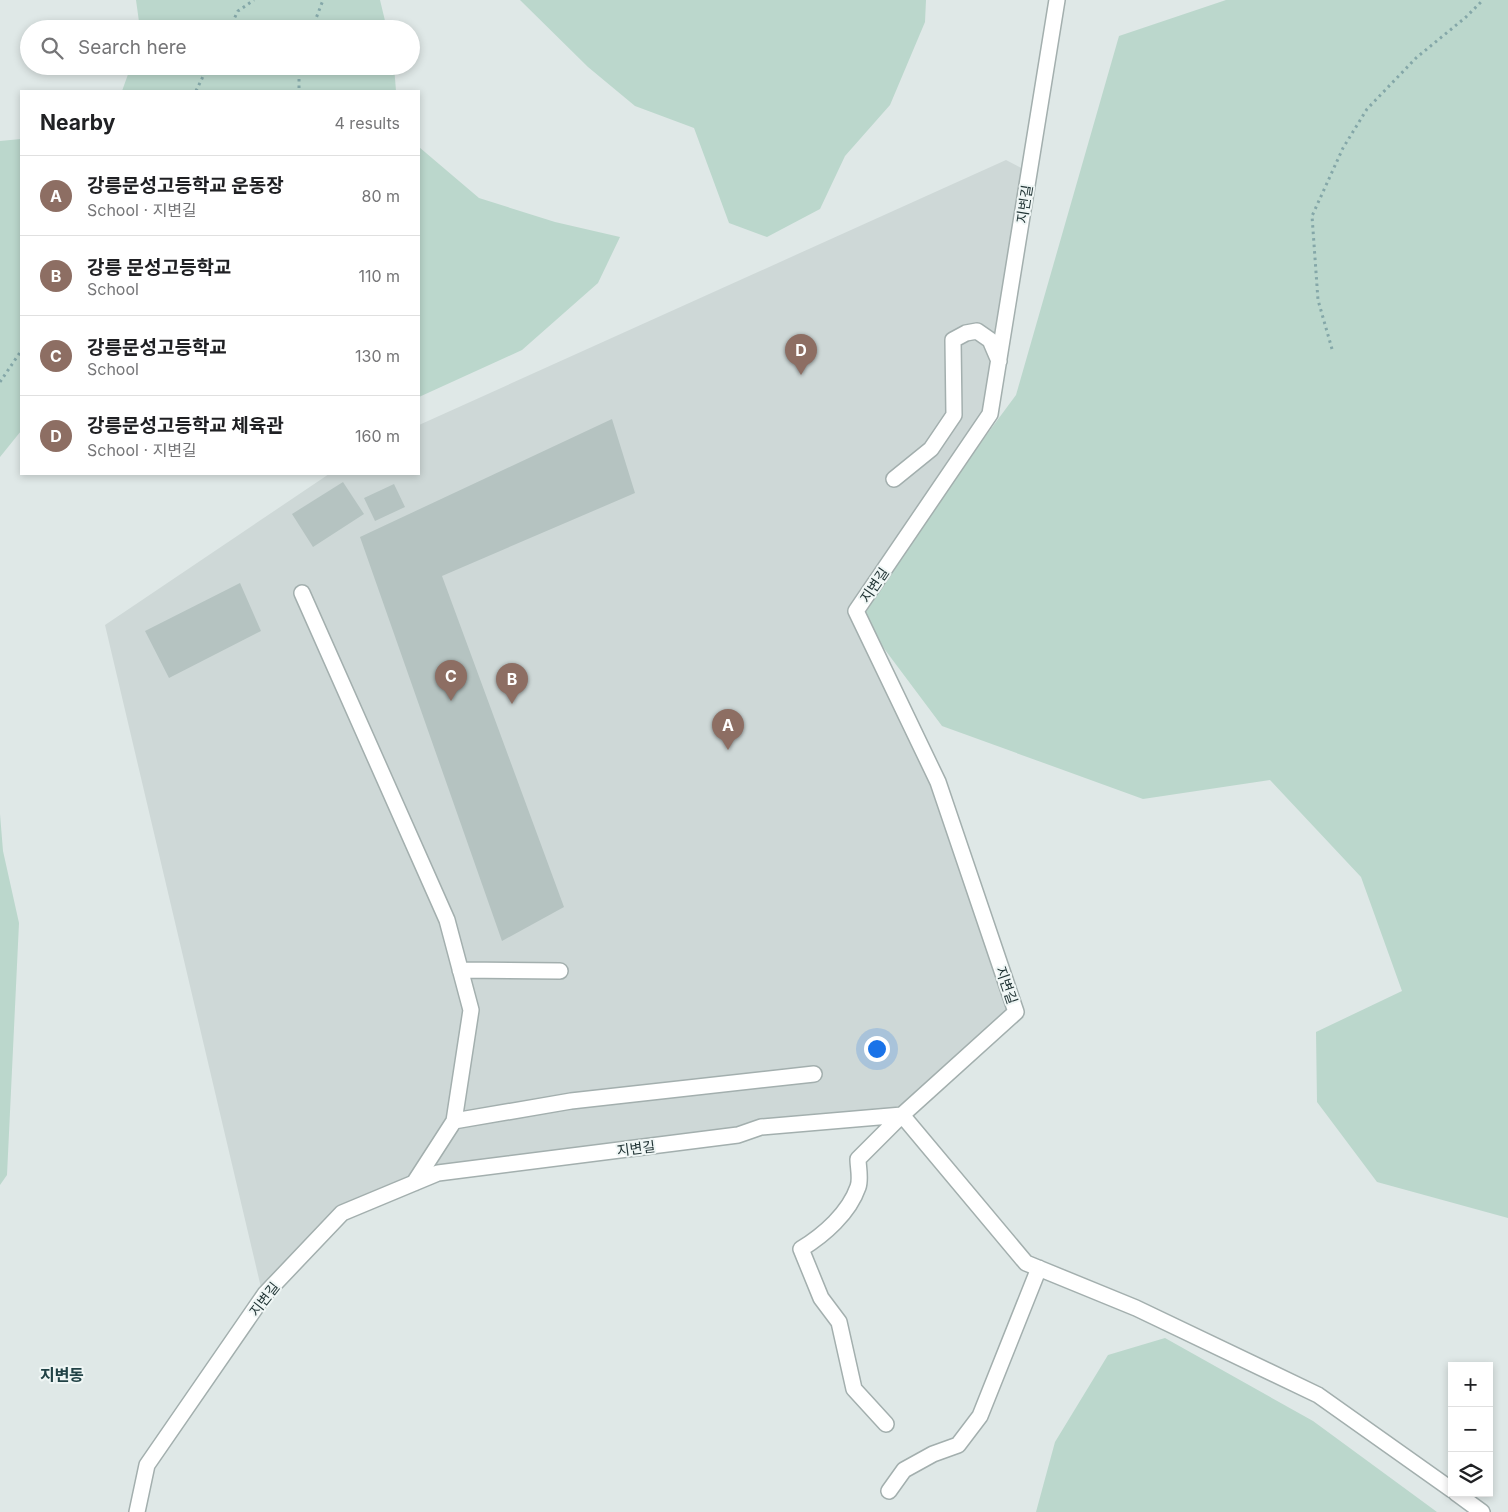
<!DOCTYPE html>
<html lang="en">
<head>
<meta charset="utf-8">
<style>
  body { margin:0; font-family:Inter,"Noto Sans KR",sans-serif; background:#f2f2f2; color:#202124 }
  .controls { position:absolute; right:15px; bottom:15px; display:grid; overflow:hidden; border-radius:0px; box-shadow:0 2px 8px #0003 }
  .controls button { width:45px; height:45px; display:grid; place-items:center; padding:0; border:0; border-bottom:1px solid #e0e0e0; background:#fff; color:#202124; font:25px sans-serif }
  .you { position:absolute; left:876px; top:1048px; width:18px; height:18px; margin:-12px; border:4px solid #fff; border-radius:50%; background:#1a73e8; box-shadow:0 0 0 8px #1a73e833 }
  .badge { display:grid; place-items:center; width:32px; height:32px; border-radius:50%; background:#1a73e8; color:#fff; font-size:16px; font-weight:700 }
  .pin { position:absolute; translate:-50% -41px; filter:drop-shadow(0 1px 2px #0008) }
  .pin::after { content:''; position:absolute; top:26px; width:18px; height:15px; background:inherit; clip-path:polygon(0 0,100% 0,50% 100%) }
  .list { margin:0; padding:0; list-style:none }
  h2 { display:flex; justify-content:space-between; align-items:center; height:65px; margin:0; padding:0 20px; font-size:21px }
  h2 small { font-size:16px; font-weight:400; color:#757577 }
  .list li { display:grid; grid-template-columns:32px 1fr auto; gap:15px; align-items:center; box-sizing:border-box; height:80px; padding:0 20px; border-top:1px solid #e0e0e0 }
  .list b { display:block; font-size:19px; white-space:nowrap }
  .list p { margin:0; font-size:16px; white-space:nowrap; color:#757577 }
  .list em { font-size:16px; font-style:normal; color:#757577 }
  .icon { flex:none; width:28px; height:28px; fill:none; stroke:currentColor; stroke-width:2; stroke-linecap:round; stroke-linejoin:round }
  .map { position:relative; flex:none; width:1508px; height:1512px; overflow:hidden }
  .search { position:absolute; background:#fff; box-shadow:0 2px 8px #0003; left:20px; top:20px; width:400px; height:55px; display:flex; align-items:center; gap:12px; box-sizing:border-box; padding:0 18px; border-radius:28px; color:#757577; font-size:19px }
  .panel { position:absolute; background:#fff; box-shadow:0 2px 8px #0003; left:20px; top:90px; width:400px; height:385px; border-radius:0px }
  .map>svg:first-child { display:block }
  .built { fill:#ced8d7 }
  .green { fill:#bbd7cc }
  .building { fill:#b5c3c1 }
  .lines { fill:none; stroke-linecap:round; stroke-linejoin:round }
  .street-casing { stroke:#a3afae; stroke-width:18 }
  .path { stroke:#84a7a8; stroke-width:3; stroke-dasharray:2.5 4; stroke-linecap:butt }
  .street { stroke:#fff; stroke-width:15 }
  .labels { text-anchor:middle; dominant-baseline:central; stroke-width:4; stroke-linejoin:round; paint-order:stroke }
  .street-label { font-size:14px; fill:#223536; stroke:#eff6f5 }
  .quarter-label { font-size:16px; font-weight:bold; fill:#214246; stroke:#eff6f5 }
</style>
</head>
<body>
<div class="map">
<svg width="1508" height="1512" viewBox="0 0 1508 1512">
  <rect width="100%" height="100%" fill="#dfe8e7"/>
  <path class="built" d="M1006,160L1029,172L990,414L856,611L938,782L1016,1012L902,1115L438,1173L342,1213L263,1296L105,625L329,474H419V425Z"/>
  <path class="green" d="M136,0H380L387,29H140Z
    M520,0H926L925,22L890,105L845,156L820,209L767,237L729,223L694,128L635,106L588,67Z
    M1226,0H1508V1218L1377,1182L1317,1102L1316,1032L1402,991L1361,877L1270,780L1143,799L942,726L856,611L1016,395L1119,36Z
    M131,66H394L396,91H122Z
    M21,139V431L0,457V141Z
    M419,147L479,198L555,222L620,237L598,283L522,350L419,397Z
    M0,814L3,851L19,923L7,1175L0,1185Z
    M1165,1338L1313,1421L1437,1512H1036L1055,1442L1108,1355Z"/>
  <path class="building" d="M612,419L635,493L442,576L564,907L502,941L360,537Z
    M343,482L364,514L313,547L292,514Z
    M394,484L405,507L375,521L364,498Z
    M240,583L261,631L169,678L145,631Z"/>
  <g class="lines">
    <defs>
      <path id="street" d="M894,479L931,449L954,415L953,340L966,333L977,331L990,340L999,361
        M302,593L447,920L471,1010L454,1121L414,1183
        M460,970L560,971
        M454,1121L571,1101L814,1074
        M886,1424L854,1389L839,1322L821,1298L801,1249C824,1235 849,1213 858,1187C861,1179 858,1167 858,1159L902,1115L1026,1263L1136,1308L1318,1395L1452,1490
        M889,1491L904,1470L933,1454L958,1445L980,1416L1039,1268
        M1456,1493L1482,1512
        M137,1512L147,1465L265,1294L342,1213L438,1173L738,1135L761,1127L902,1115L1016,1012L938,782L856,611L990,414L1057,0"/>
    </defs>
    <use href="#street" class="street-casing"/>
    <path class="path" d="M229,29L238,11L254,0
      M312,29L323,0
      M299,66V91
      M196,91L208,66
      M1332,349L1318,300L1312,216L1343,148L1367,109L1416,58L1466,17L1483,0
      M0,382L21,351"/>
    <use href="#street" class="street"/>
  </g>
  <g class="labels">
    <g class="street-label">
      <text transform="translate(1024 204) rotate(-81)">지변길</text>
      <text transform="translate(874 585) rotate(-56)">지변길</text>
      <text transform="translate(1007 985) rotate(71)">지변길</text>
      <text transform="translate(636 1148) rotate(-7)">지변길</text>
      <text transform="translate(264 1299) rotate(-52)">지변길</text>
    </g>
    <g class="quarter-label">
      <text x="62" y="1375">지변동</text>
    </g>
  </g>
</svg>
<div class="controls">
<button>+</button>
<button>−</button>
<button><svg class="icon" aria-label="layers" viewBox="0 0 24 24"><path d="M12 4l9 5-9 5-9-5zM3 14l9 5 9-5"/></svg></button>
</div>
<div class="you"></div>
<div class="pin badge" style="left:728px;top:750px;background:#8d6e63">A</div>
<div class="pin badge" style="left:512px;top:704px;background:#8d6e63">B</div>
<div class="pin badge" style="left:451px;top:701px;background:#8d6e63">C</div>
<div class="pin badge" style="left:801px;top:375px;background:#8d6e63">D</div>
<div class="search"><svg class="icon" aria-label="search" viewBox="0 0 24 24"><circle cx="10" cy="10" r="6"/><path d="M15 15l6 6"/></svg>Search here</div>
<section class="panel">
<h2>Nearby<small>4 results</small></h2>
<ul class="list">
<li><span class="badge" style="background:#8d6e63">A</span><div><b>강릉문성고등학교 운동장</b><p>School · 지변길</p></div><em>80 m</em></li>
<li><span class="badge" style="background:#8d6e63">B</span><div><b>강릉 문성고등학교</b><p>School</p></div><em>110 m</em></li>
<li><span class="badge" style="background:#8d6e63">C</span><div><b>강릉문성고등학교</b><p>School</p></div><em>130 m</em></li>
<li><span class="badge" style="background:#8d6e63">D</span><div><b>강릉문성고등학교 체육관</b><p>School · 지변길</p></div><em>160 m</em></li>
</ul>
</section>
</div>
</body>
</html>
